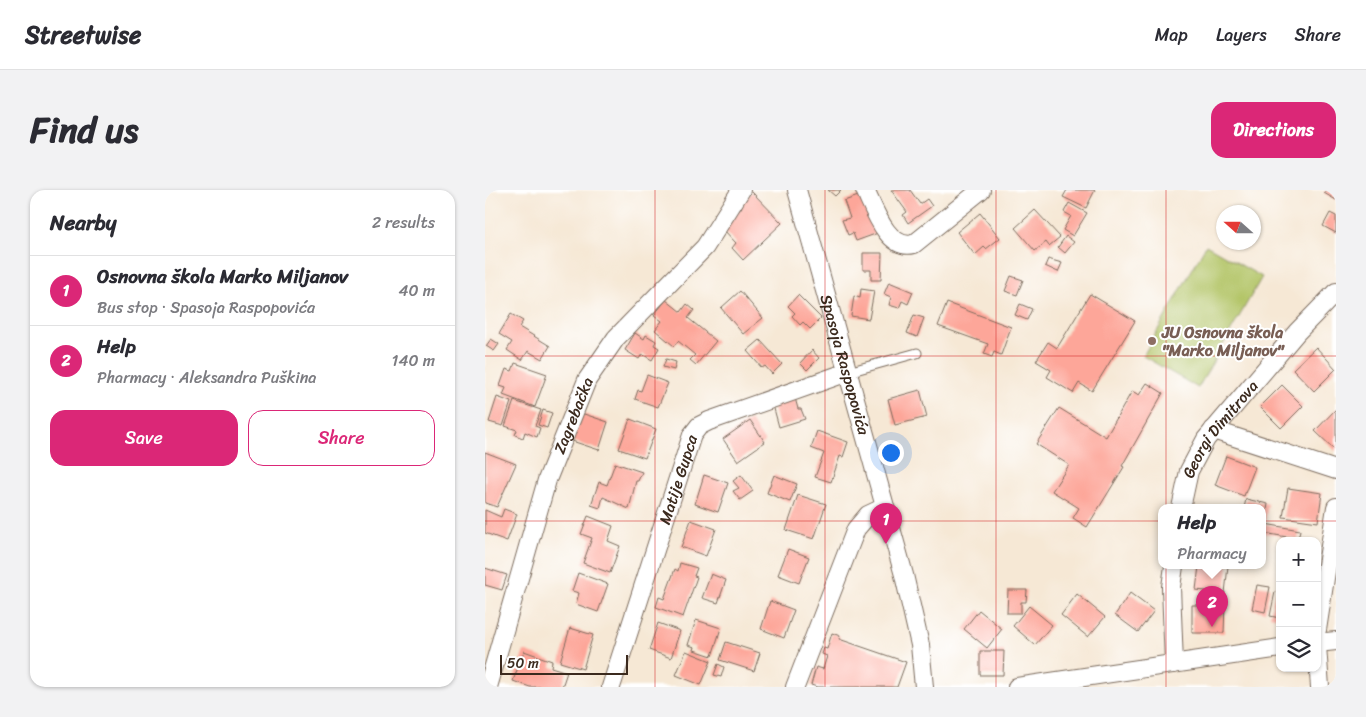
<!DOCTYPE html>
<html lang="en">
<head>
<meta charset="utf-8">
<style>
  body { margin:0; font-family:Sriracha,sans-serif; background:#f2f2f3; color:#2b2b33 }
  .controls { position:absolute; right:15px; bottom:15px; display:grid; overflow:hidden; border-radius:10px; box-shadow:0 1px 4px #0004 }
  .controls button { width:45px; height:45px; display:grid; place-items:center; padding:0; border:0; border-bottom:1px solid #e1e1e2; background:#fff; color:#2b2b33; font:25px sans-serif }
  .compass { position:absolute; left:731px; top:15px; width:45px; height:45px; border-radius:50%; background:#fff; box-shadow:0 1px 4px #0004; rotate:291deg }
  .scale { position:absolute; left:15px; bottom:12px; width:128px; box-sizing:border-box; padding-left:5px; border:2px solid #3b2a1e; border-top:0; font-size:14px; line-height:18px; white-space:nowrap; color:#3b2a1e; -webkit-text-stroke:4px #fff; paint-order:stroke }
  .you { position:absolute; left:405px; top:262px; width:18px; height:18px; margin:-12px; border:4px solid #fff; border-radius:50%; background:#1a73e8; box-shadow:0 0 0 8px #1a73e833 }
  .badge { display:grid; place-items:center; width:32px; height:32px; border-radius:50%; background:#db2777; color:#fff; font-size:16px; font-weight:700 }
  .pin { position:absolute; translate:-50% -41px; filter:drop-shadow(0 1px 2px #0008) }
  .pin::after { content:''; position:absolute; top:26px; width:18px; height:15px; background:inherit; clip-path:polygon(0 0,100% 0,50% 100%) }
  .popup { position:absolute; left:673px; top:314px; width:108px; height:65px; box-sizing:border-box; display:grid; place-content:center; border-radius:10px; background:#fff; filter:drop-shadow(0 1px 4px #0005); font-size:16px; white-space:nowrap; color:#7c7c81 }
  .popup b { font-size:19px; color:#2b2b33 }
  .popup::after { content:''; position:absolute; left:50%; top:100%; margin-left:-10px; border:10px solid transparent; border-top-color:#fff }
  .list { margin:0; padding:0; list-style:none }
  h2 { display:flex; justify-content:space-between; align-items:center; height:65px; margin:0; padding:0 20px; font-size:21px }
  h2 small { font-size:16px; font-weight:400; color:#7c7c81 }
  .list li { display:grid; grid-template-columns:32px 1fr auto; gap:15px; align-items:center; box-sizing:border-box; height:70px; padding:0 20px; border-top:1px solid #e1e1e2 }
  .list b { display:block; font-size:19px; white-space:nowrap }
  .list p { margin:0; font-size:16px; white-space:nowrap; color:#7c7c81 }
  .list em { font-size:16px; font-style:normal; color:#7c7c81 }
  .actions { display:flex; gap:10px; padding:15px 20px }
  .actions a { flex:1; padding:11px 0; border:1px solid #db2777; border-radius:15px; text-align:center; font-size:18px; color:#db2777 }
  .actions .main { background:#db2777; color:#fff }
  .icon { flex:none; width:28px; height:28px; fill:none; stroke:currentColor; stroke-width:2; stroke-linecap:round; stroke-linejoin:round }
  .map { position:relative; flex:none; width:851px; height:497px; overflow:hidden; border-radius:15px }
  header { display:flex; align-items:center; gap:30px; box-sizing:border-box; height:70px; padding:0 25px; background:#fff; border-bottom:1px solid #e1e1e2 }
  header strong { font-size:24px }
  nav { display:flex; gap:28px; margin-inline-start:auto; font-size:18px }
  .intro { display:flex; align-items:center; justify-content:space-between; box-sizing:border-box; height:120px; padding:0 30px }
  h1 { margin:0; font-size:35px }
  .button { padding:12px 22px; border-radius:15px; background:#db2777; color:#fff; font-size:18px; font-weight:700 }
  main { display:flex; gap:30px; padding:0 30px }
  aside { flex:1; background:#fff; border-radius:15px; box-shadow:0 1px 4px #0004 }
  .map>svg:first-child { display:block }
  .green { fill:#b3c568; stroke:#777843 }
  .building { fill:#fda699 }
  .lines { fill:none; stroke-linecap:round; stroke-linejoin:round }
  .service-casing { stroke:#7c6c5e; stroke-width:11 }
  .minor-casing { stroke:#7c6c5e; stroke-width:20 }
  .service { stroke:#fff; stroke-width:9 }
  .minor { stroke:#fff; stroke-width:18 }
  .grid { fill:none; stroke:#d62828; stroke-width:1; stroke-opacity:0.55 }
  .education-dot { fill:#8d6e63; stroke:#fff; stroke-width:2 }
  .labels { text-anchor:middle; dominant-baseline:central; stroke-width:4; stroke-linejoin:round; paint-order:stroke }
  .education-label { font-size:16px; font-weight:bold; fill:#785e54; stroke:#fff; text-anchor:start }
  .street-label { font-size:16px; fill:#3b2a1e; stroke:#fff }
</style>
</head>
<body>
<header>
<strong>Streetwise</strong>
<nav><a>Map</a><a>Layers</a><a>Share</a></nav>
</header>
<div class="intro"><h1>Find us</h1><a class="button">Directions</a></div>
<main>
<aside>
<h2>Nearby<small>2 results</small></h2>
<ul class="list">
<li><span class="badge">1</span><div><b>Osnovna škola Marko Miljanov</b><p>Bus stop · Spasoja Raspopovića</p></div><em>40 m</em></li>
<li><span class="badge">2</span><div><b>Help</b><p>Pharmacy · Aleksandra Puškina</p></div><em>140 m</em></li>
</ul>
<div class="actions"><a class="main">Save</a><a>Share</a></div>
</aside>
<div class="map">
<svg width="851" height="497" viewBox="0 0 851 497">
  <rect width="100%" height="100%" fill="#fff"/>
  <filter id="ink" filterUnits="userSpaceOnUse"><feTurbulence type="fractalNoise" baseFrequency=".02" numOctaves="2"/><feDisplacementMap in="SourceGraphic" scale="10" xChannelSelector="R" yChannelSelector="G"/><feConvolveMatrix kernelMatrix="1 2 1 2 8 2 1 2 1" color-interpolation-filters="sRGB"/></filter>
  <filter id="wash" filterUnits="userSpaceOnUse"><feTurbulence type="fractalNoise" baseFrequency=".0096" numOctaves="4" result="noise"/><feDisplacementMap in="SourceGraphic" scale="20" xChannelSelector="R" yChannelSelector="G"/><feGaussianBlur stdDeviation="1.12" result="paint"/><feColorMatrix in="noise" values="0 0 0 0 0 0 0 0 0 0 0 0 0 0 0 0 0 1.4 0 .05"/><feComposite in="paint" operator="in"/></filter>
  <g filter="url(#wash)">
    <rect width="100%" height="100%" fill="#f6e8d5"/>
    <path class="green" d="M721,55L777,87L713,198L658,166Z"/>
    <g id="blocks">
      <path class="building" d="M343,0H356L350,6Z
        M406,0H425L435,14L442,9L447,16L423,33L418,25L422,22Z
        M582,0H610L601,18L578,7Z
        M841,0H851V10L839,3Z
        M267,2L297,33L258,70L247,58L251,53L238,39L257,17L255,14Z
        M379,4L393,43L371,51L368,43L363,45L357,30L365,28L359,11Z
        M584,13L602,23L588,46L578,40L586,26L579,22Z
        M550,20L575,47L564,56L561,52L550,61L530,38Z
        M495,23L515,48L501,59L499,57L490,65L472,42Z
        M845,23L851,26V43L838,36Z
        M581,46L589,52L580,63L573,57Z
        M378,63H397L396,90H386V80H378Z
        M563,69L577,73L573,82L560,76Z
        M526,86L538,90L532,105L520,101Z
        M404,92L428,102L423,114L417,111L414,118L404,115L406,107L399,104Z
        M376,99L389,101L384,129L366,126L369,106L375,108Z
        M255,101L278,128L258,144L236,118Z
        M605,104L650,131L607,201L594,193L588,203L562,187L566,180L551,171L563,152L572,158Z
        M313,105L336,128L325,139L318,132L315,135L307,126L310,123L303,116Z
        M181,110L196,122L202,114L209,120L203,128L231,151L211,175L205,170L210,165L193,151L189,156L170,140L177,131L169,125Z
        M462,113L526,137L516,165L509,162L507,167L499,164L503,154L453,136Z
        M535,114L547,119L542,130L530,125Z
        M26,124L38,131L34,137L65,156L57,169L43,161L37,170L22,160L27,152L14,144Z
        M429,125L439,128L432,147L422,143Z
        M150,143L159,149L161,145L171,151L169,155L174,158L167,170L157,164L154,169L140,160Z
        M6,149L14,154L9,161L1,156Z
        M275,150L297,174L287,184L280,176L277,178L262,161Z
        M831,157L851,179L829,201L808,179Z
        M327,160L334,168L322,180L315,173Z
        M181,169L191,172L189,180L178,177Z
        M30,173L62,184L50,217L18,205L21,198L15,196L21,179L27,181Z
        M162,185L183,193L173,217L150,209L153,200L156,201Z
        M662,193L678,203L637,276L639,277L602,337L588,328L594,318L567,301L584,275L551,254L574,218L621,247L647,201L654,205Z
        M797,195L818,216L796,238L775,217Z
        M435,200L442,227L410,235L403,209Z
        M12,207L26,212L18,236L4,232Z
        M310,208L313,219H316L320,229L294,237L288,215Z
        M29,211L56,220L50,236L55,238L52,247L40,242L38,248L30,245L32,240L20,236Z
        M851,219V261L830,241Z
        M58,220L67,223L62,238L53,235Z
        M96,223L123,232L114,260L87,251Z
        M145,229L171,239L160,268L134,259Z
        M265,230L280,252L253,271L238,249Z
        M332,241L363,252L358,267L355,266L346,292L330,287L339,263L326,258Z
        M0,262L31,274L12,317L0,313Z
        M741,266L770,277L759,306L730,295Z
        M130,273L157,282L153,291H151L144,319L118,307L115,318L106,315L114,292L122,295Z
        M219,285L243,293L233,322L210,314Z
        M256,285L268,301L255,310L248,301L254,298L248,291Z
        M289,285L312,294L305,312L282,303Z
        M803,298L837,303L833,332L798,327Z
        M313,305L341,314L329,349L301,340Z
        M761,309L783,314L779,337L777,318H759Z
        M19,319L32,324L22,351L0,343V320L16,327Z
        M103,326L128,336L123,351L135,356L125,383L98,373L107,348L96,344Z
        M206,330L231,339L221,366L196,357Z
        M780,334L815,340L813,349L779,343Z
        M303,359L324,367L314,393L293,385Z
        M195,373L212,378L209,386L212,387L198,427L171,417L174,407L179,409L190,379L193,381Z
        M714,376H743L740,403L711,400Z
        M0,378L22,385L17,400L0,395Z
        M93,383L123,394L113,422L91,414L94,403L87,401Z
        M226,384L241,390L233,413L217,408Z
        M772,395L785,397L780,422L767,419Z
        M523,400H542L541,412H536V423H522Z
        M790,402L795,403V428L785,426Z
        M645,403L669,421L653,442L630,425Z
        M592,404L620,427L603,447L576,425Z
        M285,411L309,420L299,448L276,439Z
        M707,415H740L739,443H707Z
        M544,416L567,435L550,455L528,436Z
        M494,420L517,439L502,458L479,439Z
        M211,430L236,438L227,466L209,460L210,457L203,455Z
        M173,433L195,441L186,468L164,460Z
        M85,438L108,445L98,479L75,472Z
        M347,443L355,446L354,449L421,472L412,497H332L326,495L331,477L338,479L342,466L337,464L339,458L342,459Z
        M241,452L275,463L269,481L235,470Z
        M39,461L67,471L66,477L82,482L77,497H45L28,491Z
        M201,461L226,471L216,495L191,485Z
        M495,461H519L518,485H495Z
        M233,474L239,477L236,487L229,485Z"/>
    </g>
  </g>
  <g filter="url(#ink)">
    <use href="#blocks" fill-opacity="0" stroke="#7c6c5e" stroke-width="1"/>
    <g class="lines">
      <defs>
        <path id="service" d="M363,182L432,163"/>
        <g id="minor">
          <path id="s1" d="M312,0L419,385L435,455L439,497"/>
          <path d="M380,0C389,19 403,61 429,54L496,0"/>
          <path d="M728,240L851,280"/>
          <path id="s2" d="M696,318L704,281L721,249L812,142L851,102"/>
          <path d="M832,440L851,317"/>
          <path d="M832,453L851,451"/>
          <path d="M832,456L835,497"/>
          <path d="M689,474L686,397L689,376"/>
          <path id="s3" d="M3,497L62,290L102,190L131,148L220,57L256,0"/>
          <path id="s4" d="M126,497L207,245L214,236L224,231L363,182"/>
          <path d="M310,497L371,339L383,325L400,317"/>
          <path d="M532,497L795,458"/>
        </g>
      </defs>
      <use href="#service" class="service-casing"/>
      <use href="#minor" class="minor-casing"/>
      <use href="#service" class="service"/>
      <use href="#minor" class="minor"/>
    </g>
  </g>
  <path class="grid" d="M170,0V497M340,0V497M511,0V497M681,0V497M0,166H851M0,331H851"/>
  <circle class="education-dot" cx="667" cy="151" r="5"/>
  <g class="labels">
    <g class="education-label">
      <text x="677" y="142">JU Osnovna škola<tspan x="677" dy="18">"Marko Miljanov"</tspan></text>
    </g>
    <g class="street-label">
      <text stroke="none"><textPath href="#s1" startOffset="181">Spasoja Raspopovića</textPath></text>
      <text stroke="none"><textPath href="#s3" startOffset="285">Zagrebačka</textPath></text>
      <text stroke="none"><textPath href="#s2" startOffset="90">Georgi Dimitrova</textPath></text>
      <text stroke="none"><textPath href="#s4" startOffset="218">Matije Gupca</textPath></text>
    </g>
  </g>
</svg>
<div class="controls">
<button>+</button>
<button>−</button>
<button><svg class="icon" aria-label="layers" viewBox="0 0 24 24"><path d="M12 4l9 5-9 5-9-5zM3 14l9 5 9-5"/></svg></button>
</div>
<svg class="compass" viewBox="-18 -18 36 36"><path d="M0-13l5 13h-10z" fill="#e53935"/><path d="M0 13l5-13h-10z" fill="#7c7c81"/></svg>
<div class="scale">50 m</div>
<div class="you"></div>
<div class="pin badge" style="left:401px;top:354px">1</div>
<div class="pin badge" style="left:727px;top:437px">2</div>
<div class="popup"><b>Help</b>Pharmacy</div>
</div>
</main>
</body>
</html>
